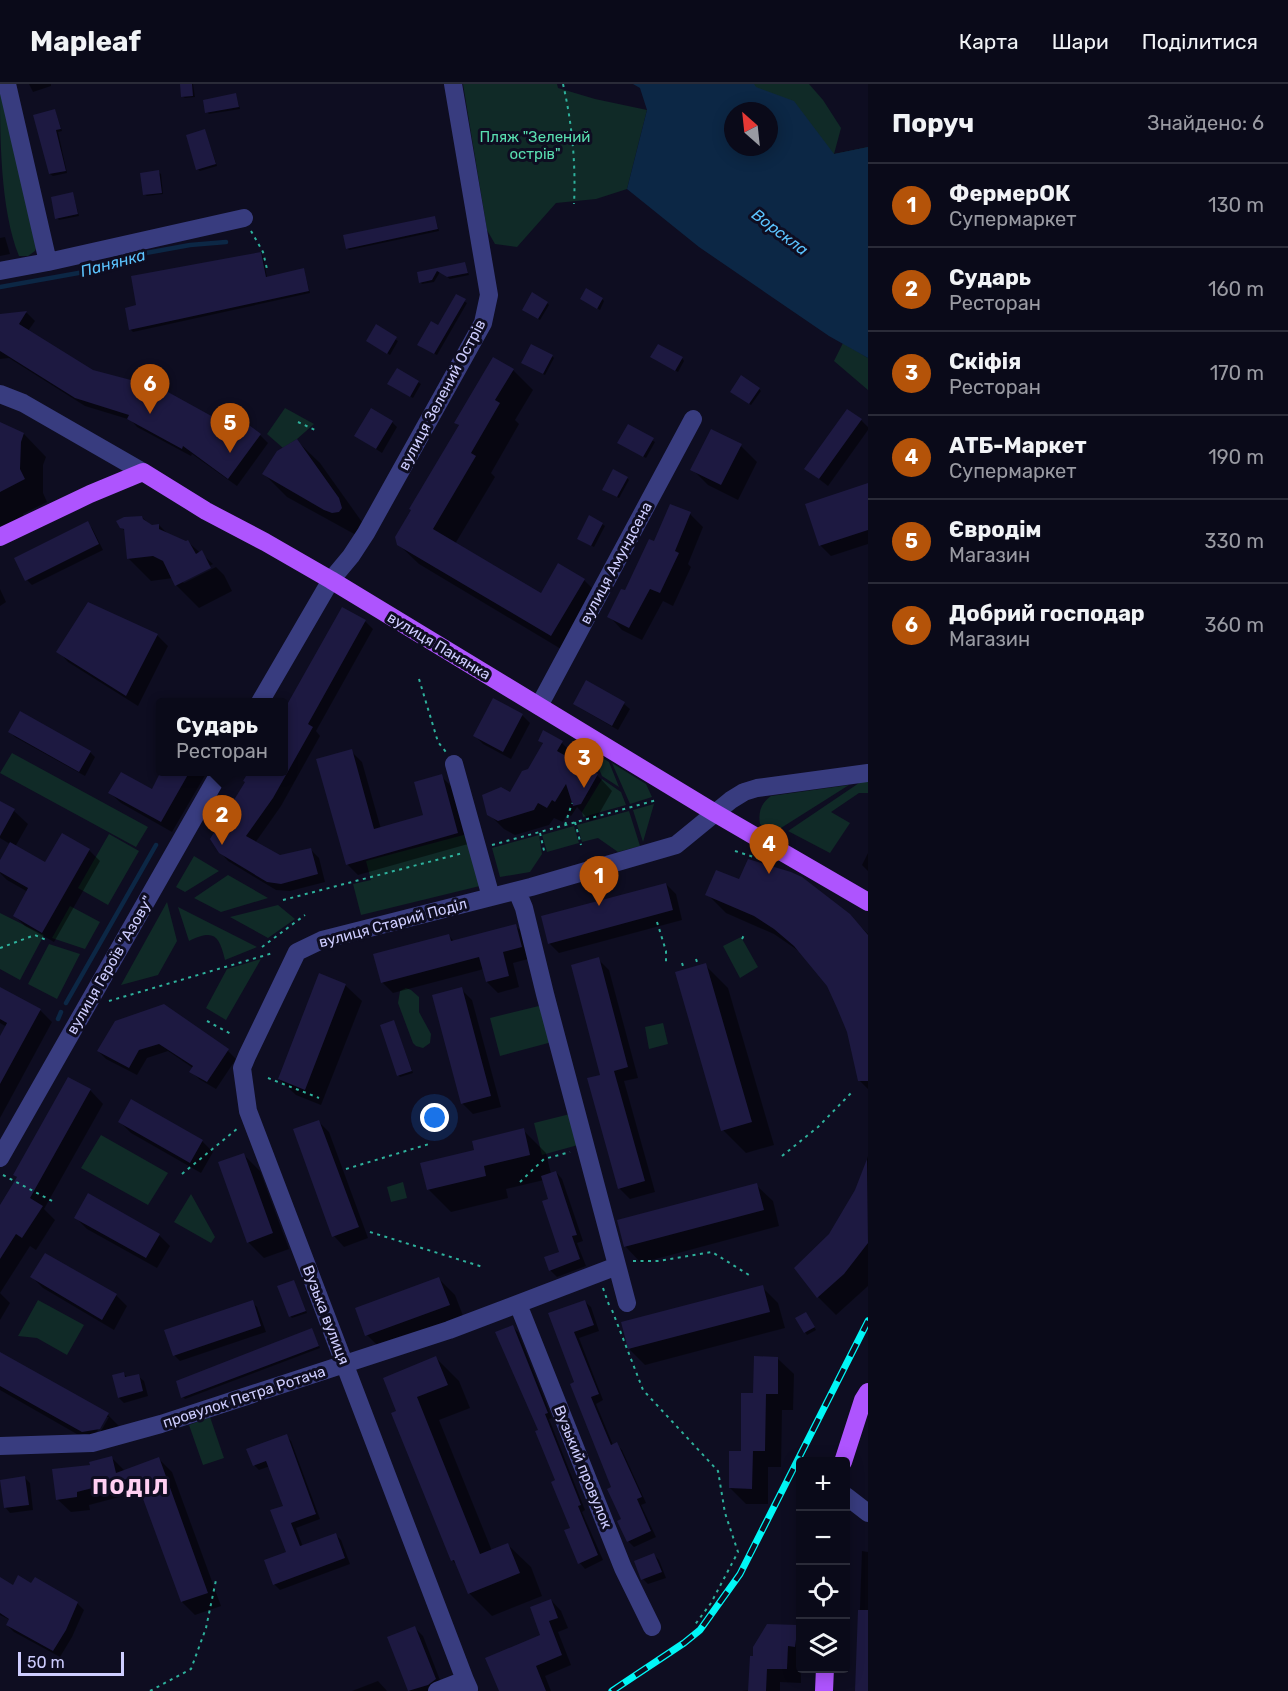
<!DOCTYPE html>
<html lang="uk">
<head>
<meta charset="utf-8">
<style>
  body { margin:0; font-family:Rubik,sans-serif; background:#181826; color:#f1f3f6 }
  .controls { position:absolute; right:18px; bottom:18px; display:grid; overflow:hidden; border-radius:6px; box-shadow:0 3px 15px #0003 }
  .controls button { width:54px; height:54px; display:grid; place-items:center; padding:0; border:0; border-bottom:2px solid #2a2b38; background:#0a0a19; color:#f1f3f6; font:30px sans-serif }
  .compass { position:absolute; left:724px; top:18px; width:54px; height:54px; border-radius:50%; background:#0a0a19; box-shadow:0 3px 15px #0003; rotate:333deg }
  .scale { position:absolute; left:18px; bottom:15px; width:106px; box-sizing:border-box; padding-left:6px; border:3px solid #cecdff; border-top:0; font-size:16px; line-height:21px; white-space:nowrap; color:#cecdff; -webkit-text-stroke:4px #0e0d21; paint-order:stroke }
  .you { position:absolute; left:435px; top:1034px; width:21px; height:21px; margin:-15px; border:4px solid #fff; border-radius:50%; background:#1a73e8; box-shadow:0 0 0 9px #1a73e833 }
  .badge { display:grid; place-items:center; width:39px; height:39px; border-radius:50%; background:#b45309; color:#fff; font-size:20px; font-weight:700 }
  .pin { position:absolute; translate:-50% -50px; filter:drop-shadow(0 2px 3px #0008) }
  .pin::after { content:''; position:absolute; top:32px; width:21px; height:18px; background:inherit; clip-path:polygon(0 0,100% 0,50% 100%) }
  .popup { position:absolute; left:156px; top:614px; width:132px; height:78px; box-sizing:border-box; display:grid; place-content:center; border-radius:6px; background:#0a0a19; filter:drop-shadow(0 2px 4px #0005); font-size:20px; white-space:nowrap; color:#999aa2 }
  .popup b { font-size:22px; color:#f1f3f6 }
  .popup::after { content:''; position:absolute; left:50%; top:100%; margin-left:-12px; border:12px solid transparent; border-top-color:#0a0a19 }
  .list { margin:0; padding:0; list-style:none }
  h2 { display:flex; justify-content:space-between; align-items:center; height:78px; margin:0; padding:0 24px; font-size:26px }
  h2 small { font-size:20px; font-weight:400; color:#999aa2 }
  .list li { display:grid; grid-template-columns:39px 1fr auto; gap:18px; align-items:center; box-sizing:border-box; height:84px; padding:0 24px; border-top:2px solid #2a2b38 }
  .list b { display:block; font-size:22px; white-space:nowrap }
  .list p { margin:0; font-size:20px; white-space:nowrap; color:#999aa2 }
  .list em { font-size:20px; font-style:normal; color:#999aa2 }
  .icon { flex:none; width:33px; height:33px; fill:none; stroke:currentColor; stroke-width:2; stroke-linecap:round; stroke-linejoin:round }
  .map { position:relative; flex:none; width:868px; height:1607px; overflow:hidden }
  header { display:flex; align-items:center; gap:36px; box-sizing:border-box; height:84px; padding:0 30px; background:#0a0a19; border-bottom:2px solid #2a2b38 }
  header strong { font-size:28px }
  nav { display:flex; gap:33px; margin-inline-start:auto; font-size:21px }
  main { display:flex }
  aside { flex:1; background:#0a0a19 }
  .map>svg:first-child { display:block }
  .green { fill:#102a27 }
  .water { fill:#0c2745; fill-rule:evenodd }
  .shadow { fill:#0007; fill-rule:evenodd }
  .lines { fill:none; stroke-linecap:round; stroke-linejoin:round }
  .stream { stroke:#0c2745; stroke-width:4.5 }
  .building { fill:#1d1941 }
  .path { stroke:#2eb19c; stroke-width:2; stroke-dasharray:3 4.5; stroke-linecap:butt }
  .minor { stroke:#383c7f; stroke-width:18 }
  .major { stroke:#ae54fe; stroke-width:18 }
  .rail-casing { stroke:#01f6f6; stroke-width:7 }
  .rail { stroke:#0e0d21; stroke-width:4.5; stroke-dasharray:14; stroke-linecap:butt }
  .labels { text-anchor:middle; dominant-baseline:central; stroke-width:6; stroke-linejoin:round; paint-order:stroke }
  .park-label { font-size:15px; fill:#59deb0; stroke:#0e0d21 }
  .street-label { font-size:15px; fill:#cecdff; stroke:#0e0d21 }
  .water-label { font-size:16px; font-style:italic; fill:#5bc3fe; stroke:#0e0d21 }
  .district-label { font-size:21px; font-weight:bold; letter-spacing:1.5px; fill:#ffcff2; stroke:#0e0d21 }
</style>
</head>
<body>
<header>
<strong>Mapleaf</strong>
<nav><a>Карта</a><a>Шари</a><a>Поділитися</a></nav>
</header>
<main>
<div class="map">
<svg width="868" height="1607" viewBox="0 0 868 1607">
  <rect width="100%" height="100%" fill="#0e0d21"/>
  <path class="green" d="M0,0L38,159L35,167L28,172H19C0,125 0,52 0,0Z
    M463,0H557L558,4L595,15L647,26L627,105L596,115L556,119L517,163L495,160L487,146Z
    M716,0H809L823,16L841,44L834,70L868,63V144L769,63V27Z
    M843,259L868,274V306L834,277Z
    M285,324L314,340L297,355L283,364L267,350Z
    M591,667L609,678L619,703L602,692Z
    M12,669L148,743L136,763L0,689Z
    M612,679L646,700L652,713L630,720Z
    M602,695L621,708L626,721L583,733L582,728Z
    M862,697H868V709H859L831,728L850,739L830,769L788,747Z
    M849,701L773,749L760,740C758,728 761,719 771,712Z
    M654,720L643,758L633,726Z
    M629,727L640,762L618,768L598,754L582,758L577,741Z
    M574,742L579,759L547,768L542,751Z
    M471,749L484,801L361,831L353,800L371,796L366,777Z
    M109,750L139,767L108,821L78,804Z
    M539,751L542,770L530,788L500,793L492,764Z
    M194,772L219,787L185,808L176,803Z
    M228,791L268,814L221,828L194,814Z
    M167,818L177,857L158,891L121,901Z
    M278,821L295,835L268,854L230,833Z
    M70,822L100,838L85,865L52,854Z
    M178,823L257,863L225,876C219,851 214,845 189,857Z
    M0,829L44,851L20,896L0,885Z
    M741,853L758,883L740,894L723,862Z
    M49,860L80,870L57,915L28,900Z
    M261,875L226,936L206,924L227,885Z
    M406,904L411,906L419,913V928L431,950L430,959L423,964L416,962L413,959L398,919L400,907Z
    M543,921L552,958L500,972L490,934Z
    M663,939L668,960L649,965L645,943Z
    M570,1030L578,1061L542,1071L534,1039Z
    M101,1051L168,1089L148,1121L81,1084Z
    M403,1098L407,1114L391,1118L387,1103Z
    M191,1110L215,1153L211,1159L174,1138Z
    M38,1216L84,1241L67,1271L37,1254L18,1252Z
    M210,1333L224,1374L203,1381L189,1341Z"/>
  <path class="water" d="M633,0H754L756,3L794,17L834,70L868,63V274L829,252L699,163L627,105L647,26L640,4ZM733,27H769V63H733Z"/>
  <path class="shadow" d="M29,0H51V2L33,8Z
    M181,0H193L195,13L185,14L182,12Z
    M236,11L240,25L209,30L207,28Z
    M55,26L62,47L58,48L67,89L53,92L50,90Z
    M205,46L217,82L200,87L197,85Z
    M158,88L161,90L163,110L147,112L144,110Z
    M73,110L79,132L59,136L57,134Z
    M435,133L439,147L349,166L347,164Z
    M5,153L10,170L0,172V154Z
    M261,169L263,172L267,194L304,186L310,209L133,248L131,246L126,225L138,222Z
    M465,180L469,191L450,195L440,188L434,198L422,200L420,198L419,189Z
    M456,212L467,219L437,271L421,263L439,243Z
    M602,215L604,217L600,226L584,217Z
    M547,219L549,221L540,236L526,228Z
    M27,229L35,237L28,247L92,287L215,335L260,351L268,359L237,402L192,370L191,372L137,343L131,336L85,322L9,274L0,275V232Z
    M376,242L398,257L390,271L370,259Z
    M552,272L554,274L545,291L525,281Z
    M682,274L684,277L678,288L654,275Z
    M398,286L421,300L413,314L391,302Z
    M513,286L533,306L515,336L519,340L491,389L495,393L455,460L541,511L584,496L604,516L571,571L419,480L398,460L460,343L456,338Z
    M759,305L761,307L751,321L734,310Z
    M848,327L861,336L868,343V346L828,402L806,385Z
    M392,338L397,343L382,369L356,352Z
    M0,340L24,350L46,373L43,381V409L47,418L23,430L24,433L0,445Z
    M629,342L655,358L646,374L621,361Z
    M297,357L320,379L362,438L364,447L356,451L287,413L264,390Z
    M741,362L757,378L738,416L708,401L692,385Z
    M627,394L629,396L619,414L606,407Z
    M868,401V460L831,472L820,461Z
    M690,430L703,443L688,480L691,483L673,522L663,517L642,556L622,546L609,532L655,459Z
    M142,433L150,441H159L168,450L188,458L213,480L181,497L184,499L216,483L224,491L232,507L199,524L176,501L173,494L151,497L128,474L126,448L121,443Z
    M87,439L92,444L103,466L32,501L27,496Z
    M602,440L605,442L594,463L578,455Z
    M0,505L6,518L0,522Z
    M343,525L366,538L373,545L316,647L320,652L281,722L255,759L280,773L311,766L319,774L325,798L290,807L276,806L228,777L220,768L284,688V629Z
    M157,551L168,562L138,622L68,578L58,567Z
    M586,598L624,620L630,625L618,646L580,624L574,619Z
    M160,627V641L156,636Z
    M522,631L530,639L511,675L483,660L475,652Z
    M10,648L90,668L95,673L85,692L15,653Z
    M540,656L562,659L577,674L574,678L597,691L612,707L596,735L590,737L577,723L571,732L567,730L563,738L554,734L549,741L515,751L504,745L489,730L511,710L529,686L544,661Z
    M351,667L362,678L381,745L425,732L441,692L452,703L468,760L358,791L347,780Z
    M163,688H207L172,748L121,719L110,709L152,707Z
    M0,719L14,727L28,740L15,763L46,780L89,766L100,777L54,858L25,842L14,831L28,808L7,796L0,789V779L10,760L0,754Z
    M868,769V787L862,781Z
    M740,797L849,831L868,850V1005L859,996L849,947L828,902L803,870L774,850L726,829L707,810Z
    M666,800L676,810L682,836L559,869L549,859Z
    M516,842L527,853L532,874L513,879L519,903L498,909L487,898L484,885L393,909L382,898L449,852L455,858Z
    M598,875L609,886L638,994L624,997L655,1108L630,1115L619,1104L602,992Z
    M705,881L728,904L774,1061L746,1069L723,1046Z
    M345,901L362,917L321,1021L296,1011L279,995Z
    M0,904L40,926L52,938L0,1034V954L7,943L0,939Z
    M461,905L472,916L501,1023L473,1030L462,1019Z
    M164,922L228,967L236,975L216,1005L199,995L191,987L193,984L168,967L147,974L137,991L106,975L98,967Z
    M394,938L413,989L400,993L398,991Z
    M90,1006L103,1020L44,1125L55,1136L36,1166L30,1162L0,1209L10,1219L0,1236V1123L18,1094L15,1091Z
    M318,1037L329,1048L368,1154L344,1163L334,1152Z
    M120,1038L202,1057L213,1068L201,1089L131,1049Z
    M523,1046L546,1069L551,1090L556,1088L562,1095L583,1157L577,1159L586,1182L557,1193L550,1186L561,1169L550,1116L544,1096L506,1105L508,1114L451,1128L428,1105L476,1067Z
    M244,1071L260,1087L289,1165L264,1174L248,1158Z
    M868,1072V1202L836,1231L818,1213L830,1151L857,1106Z
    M756,1101L773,1117L779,1142L641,1179L625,1162Z
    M76,1134L159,1151L170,1162L157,1184L87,1145Z
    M32,1193L116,1211L127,1222L114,1246L43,1204Z
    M439,1195L455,1211L465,1237L383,1267L367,1251Z
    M294,1198L307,1229L292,1234L290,1232Z
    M762,1203L778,1219L785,1244L645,1281L629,1265Z
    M252,1218L257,1223L266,1248L180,1277L175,1272L166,1247Z
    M585,1218L591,1223L599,1247L579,1254L603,1316L596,1320L613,1361L616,1360L622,1366L646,1419L641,1421L656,1453L634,1463L628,1457L612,1404L550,1230Z
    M808,1232L816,1246L807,1251L805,1248Z
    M513,1243L518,1248L552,1334L549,1335L585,1426L582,1428L603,1476L585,1485L580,1479L566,1447L572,1445Z
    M312,1246L320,1264L185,1315L183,1313Z
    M0,1269L108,1331L121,1344L96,1361L0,1306ZM105,1333H109L98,1352L95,1351Z
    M436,1274L459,1297L470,1324L439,1336L492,1467L508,1461L531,1483L542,1512L492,1532L469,1509L458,1482L452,1476L398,1328Z
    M777,1274L794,1290L793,1326H782L781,1383H768V1420H746L730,1404L742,1369L755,1311Z
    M124,1290L128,1294L138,1292L144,1297L148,1312L124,1319L119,1314Z
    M286,1352L291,1357L320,1435L296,1444L303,1463L336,1451L341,1456L350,1480L280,1506L274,1500L287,1468L285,1422L270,1382L259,1386L254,1381Z
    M112,1374L125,1387L159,1375L172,1388L221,1522L195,1531L182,1518L142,1407L89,1421L90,1426L71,1428L57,1415L92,1382Z
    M25,1394L30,1399L33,1426L10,1429L5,1423Z
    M862,1467L868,1468V1607H857Z
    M654,1471L659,1476L666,1494L648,1500L643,1495Z
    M0,1495L13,1503L32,1501L77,1519L84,1526L72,1553L60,1573L14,1548L7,1541L10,1536L0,1531Z
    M551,1516L561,1527L568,1544L558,1548L571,1581L545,1592L551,1607H500L542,1551Z
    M797,1542L800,1546L801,1599L780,1598V1607H742L750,1606L755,1573Z
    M415,1544L423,1552L443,1604L436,1607H410L389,1554Z
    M378,1597L387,1607H352Z"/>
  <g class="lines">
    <path class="stream" d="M0,203L95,186L124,173L190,161L226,158
      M66,919L156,761
      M58,935L61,928"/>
  </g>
  <path class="building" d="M180,0H192L193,12L181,13Z
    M236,9L239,23L205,29L203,16Z
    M55,25L61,45L56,46L66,87L49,90L33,31Z
    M205,45L216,80L196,86L186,51Z
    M159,86L162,109L143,111L140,89Z
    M73,108L78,130L55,135L51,113Z
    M435,132L438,145L346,165L343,151Z
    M261,168L266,193L304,184L309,207L129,246L125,224L136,221L131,192Z
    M465,178L468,189L447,193L437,187L432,196L419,199L417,188Z
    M586,204L603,214L597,225L580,215Z
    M532,208L548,218L538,235L522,226Z
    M456,210L466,215L434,270L417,261L431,237L438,241Z
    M27,227L19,240L93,286L146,300L148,297L215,334L223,322L261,350L228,395L183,362L182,365L127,335L129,331L75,314L0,267V230Z
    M376,240L397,253L387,270L366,257Z
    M531,260L553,271L543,290L521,279Z
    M658,260L683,273L675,287L650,273Z
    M493,273L514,285L495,316L500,319L471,369L476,372L433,445L541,509L558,479L585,495L551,552L397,461L395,453L411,426L409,425L459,341L454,339Z
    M397,284L419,297L410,313L387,300Z
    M741,291L760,304L749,320L730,308Z
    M371,324L393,337L376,365L354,352Z
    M847,325L862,335L819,395L804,385Z
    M0,338L24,349L21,358L20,385L25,395L0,408Z
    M628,340L654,354L643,373L617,359Z
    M711,345L742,360L721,401L690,386Z
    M297,355L339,414L342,424L339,428L332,429L324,426L262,390L277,367Z
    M613,385L628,393L617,413L602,406Z
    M868,399V446L819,462L805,420Z
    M670,420L691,428L675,467L679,469L660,509L650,505L629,544L607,533L621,505L625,506L649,455L654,457Z
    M589,431L603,439L591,462L577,455Z
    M142,432L143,435L152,441L159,440V445L186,457L188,456L196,470L202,466L211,484L175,502L163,477L153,472L127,475L124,445L120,444L116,437L124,433Z
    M88,437L99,460L25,497L14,474Z
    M88,518L158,550L126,612L56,568Z
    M342,523L366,536L308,640L313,643L273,714L246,752L280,771L311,764L318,790L281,800L267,798L219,769L210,755L245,698L243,697L249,687H284V626Z
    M586,596L625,618L612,642L573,620Z
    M493,614L523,630L503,668L473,652Z
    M20,627L91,667L79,688L8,648Z
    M543,646L563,657L557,667L598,690L581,720L573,722L566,700L555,718L552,716L547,724L538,719L534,726L498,737L487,731L482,711L501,703L510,708L522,687L528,685L543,659L538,657Z
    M352,665L374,745L423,731L414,698L442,690L458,749L346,781L316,675Z
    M161,687H190L161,738L108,709L121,688L152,705Z
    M0,717L15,725L0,752Z
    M62,749L90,765L42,849L13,832L28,804L0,788V776L10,758L45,778Z
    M748,775L791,788L802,793L850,830L868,851V997H858L847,948L837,924L827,902L794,862L774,845L754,832L705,811L716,786L739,795Z
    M666,799L673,826L548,860L541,832Z
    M516,840L522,863L503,868L509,892L486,898L479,873L381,899L373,870L449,850L451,857Z
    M599,873L628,983L614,987L645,1097L618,1105L587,994L600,991L571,881Z
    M706,879L752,1038L721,1047L675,888Z
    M319,889L346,900L305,1006L278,995Z
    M0,903L41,925L0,1000V952L7,939L0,935Z
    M462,903L491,1012L461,1020L432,911Z
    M164,920L229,965L207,998L189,988L193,982L159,960L139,966L129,984L97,967L115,937Z
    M394,936L412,987L397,992L380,941Z
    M68,993L91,1005L30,1114L43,1122L22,1154L16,1150L0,1175V1121L17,1093L13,1091Z
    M131,1015L203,1056L190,1079L118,1038Z
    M319,1036L359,1143L332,1153L293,1045Z
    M524,1044L530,1071L484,1082L486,1092L427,1106L420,1079L474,1066L472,1057Z
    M244,1069L273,1149L247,1159L218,1078Z
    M867,1075L868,1159L844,1190L817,1214L794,1184L829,1150L855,1106Z
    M556,1087L577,1151L572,1152L580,1175L549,1187L544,1173L559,1168L542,1117L548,1115L541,1092Z
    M757,1099L764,1126L624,1163L617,1136Z
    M88,1109L160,1150L146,1174L74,1134Z
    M45,1169L117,1210L102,1236L30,1193Z
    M439,1193L450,1221L365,1252L355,1224Z
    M294,1196L306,1227L289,1233L277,1202Z
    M763,1201L770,1228L628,1265L621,1238Z
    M253,1216L261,1242L173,1272L164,1246Z
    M585,1216L594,1241L574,1248L599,1310L591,1313L611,1361L617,1358L642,1413L637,1415L651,1447L627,1458L617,1437L621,1435L607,1405L611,1403L570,1300L574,1298L548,1229Z
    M806,1228L815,1243L804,1249L795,1234Z
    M513,1241L548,1329L545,1330L581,1421L578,1422L598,1471L578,1480L564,1446L570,1444L551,1398L555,1396L535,1347L538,1346L495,1248Z
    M312,1244L319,1262L181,1314L176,1297Z
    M0,1268L109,1329L100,1345L82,1348L0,1302Z
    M436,1272L448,1301L417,1313L480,1470L508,1459L520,1489L468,1510L454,1476L451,1477L391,1329L396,1327L383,1294Z
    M754,1272L778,1273V1310H766L765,1367H753L752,1405L729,1404V1367H741V1309H753Z
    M124,1288L125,1293L139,1290L143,1307L118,1314L112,1291Z
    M287,1350L316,1430L291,1439L300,1462L336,1449L345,1474L273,1501L264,1476L286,1468L270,1426L283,1422L266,1377L253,1382L246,1365Z
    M112,1372L116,1389L159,1373L208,1509L181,1518L135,1393L77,1408V1413L56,1416L52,1385L90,1381L89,1378Z
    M25,1392L29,1421L4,1424L0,1396Z
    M654,1469L662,1488L641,1496L634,1477Z
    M18,1491L31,1499L35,1493L78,1518L66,1546L53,1567L6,1541L9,1535L0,1529V1493L13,1501Z
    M551,1515L558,1534L549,1537L562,1571L536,1582L546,1607H499L485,1574L540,1551L530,1523Z
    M858,1526H868V1607H855Z
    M767,1540L798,1541L795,1563L788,1562L787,1585H767L766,1607H748L750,1572H753V1563Z
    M415,1542L436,1595L428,1601L408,1607L387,1553Z"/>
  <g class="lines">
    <path class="path" d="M563,0C572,39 576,80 574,120
      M251,147L263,168L267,185
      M298,338L317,347
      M419,595L438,658L446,668
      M575,738L581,761
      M565,741L572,719
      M540,749L545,771
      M492,761L657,716
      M735,767L760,775
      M283,816L463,769
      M657,838L666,867V878
      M742,855L745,849
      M262,863L305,831
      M0,864L35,851L46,856
      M696,875L698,881
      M682,879L684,885
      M109,917L273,869
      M207,937L231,950
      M268,994L319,1014
      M782,1072L818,1043L853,1007
      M346,1085L429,1060
      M182,1090L238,1044
      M3,1091L54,1118
      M520,1098L544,1075L570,1068
      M370,1148L483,1183
      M633,1177H659L712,1168L749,1191
      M603,1204L609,1221
      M612,1226L643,1306L718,1387L725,1429L738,1468L711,1519L694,1542
      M150,1607L191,1585L206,1544L216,1496"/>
    <path class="minor" d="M48,178L244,134
      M0,187L48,178L7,0
      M0,310L23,319L143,388
      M260,618L331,496L351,472L366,449L483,239L489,211L453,0
      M539,622L693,335
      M454,680L491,813
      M517,807L524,824L545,910L627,1219
      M0,1074L220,688
      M518,1220L623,1484L652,1543
      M0,1362L92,1359L161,1340L449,1246L617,1182
      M846,1412L868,1429
      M465,1596L248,1027L242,984L247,972L297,868L322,856L531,803L676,761L731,716L744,708L757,704L868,689
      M437,1607L465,1596L469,1605"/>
    <path class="major" d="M0,453L90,410L143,388L206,427L265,458L331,496L715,729L868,818
      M843,1378L863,1316L868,1308
      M824,1607L825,1584"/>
    <defs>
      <path id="rail" d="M612,1607L684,1559L700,1546L740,1490L868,1237"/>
    </defs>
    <use href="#rail" class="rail-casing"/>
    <use href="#rail" class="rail"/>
  </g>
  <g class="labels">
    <g class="park-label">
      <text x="535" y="53">Пляж "Зелений<tspan x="535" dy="17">острів"</tspan></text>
    </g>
    <g class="street-label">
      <text transform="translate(442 311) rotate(-62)">вулиця Зелений Острів</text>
      <text transform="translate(616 479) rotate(-62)">вулиця Амундсена</text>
      <text transform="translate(439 562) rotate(31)">вулиця Панянка</text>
      <text transform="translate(393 839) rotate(-15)">вулиця Старий Поділ</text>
      <text transform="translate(110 881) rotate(-60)">вулиця Героїв "Азову"</text>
      <text transform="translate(326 1231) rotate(69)">Вузька вулиця</text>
      <text transform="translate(244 1313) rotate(-18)">провулок Петра Ротача</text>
      <text transform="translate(583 1383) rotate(68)">Вузький провулок</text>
    </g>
    <g class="water-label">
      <text transform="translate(780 148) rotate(37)">Ворскла</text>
      <text transform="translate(113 179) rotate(-15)">Панянка</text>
    </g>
    <g class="district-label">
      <text x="131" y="1402">ПОДІЛ</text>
    </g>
  </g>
</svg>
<div class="controls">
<button>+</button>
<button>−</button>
<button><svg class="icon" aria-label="locate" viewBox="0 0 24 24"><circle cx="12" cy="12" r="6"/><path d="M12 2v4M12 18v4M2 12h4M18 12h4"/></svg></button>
<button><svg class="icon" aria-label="layers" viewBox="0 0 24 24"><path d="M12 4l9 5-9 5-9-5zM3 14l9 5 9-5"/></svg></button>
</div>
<svg class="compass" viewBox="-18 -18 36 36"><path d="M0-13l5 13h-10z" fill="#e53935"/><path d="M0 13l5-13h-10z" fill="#999aa2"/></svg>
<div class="scale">50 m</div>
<div class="you"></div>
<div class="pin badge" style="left:599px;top:822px">1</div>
<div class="pin badge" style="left:222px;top:761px">2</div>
<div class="popup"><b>Сударь</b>Ресторан</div>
<div class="pin badge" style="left:584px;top:704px">3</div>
<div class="pin badge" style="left:769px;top:790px">4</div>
<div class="pin badge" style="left:230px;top:369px">5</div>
<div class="pin badge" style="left:150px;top:330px">6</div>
</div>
<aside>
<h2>Поруч<small>Знайдено: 6</small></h2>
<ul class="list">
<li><span class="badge">1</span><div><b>ФермерОК</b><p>Супермаркет</p></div><em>130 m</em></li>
<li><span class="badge">2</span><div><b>Сударь</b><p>Ресторан</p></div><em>160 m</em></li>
<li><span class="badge">3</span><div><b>Скіфія</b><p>Ресторан</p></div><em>170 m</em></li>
<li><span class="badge">4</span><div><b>АТБ-Маркет</b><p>Супермаркет</p></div><em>190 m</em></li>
<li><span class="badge">5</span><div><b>Євродім</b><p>Магазин</p></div><em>330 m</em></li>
<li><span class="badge">6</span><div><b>Добрий господар</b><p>Магазин</p></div><em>360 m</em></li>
</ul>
</aside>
</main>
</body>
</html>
